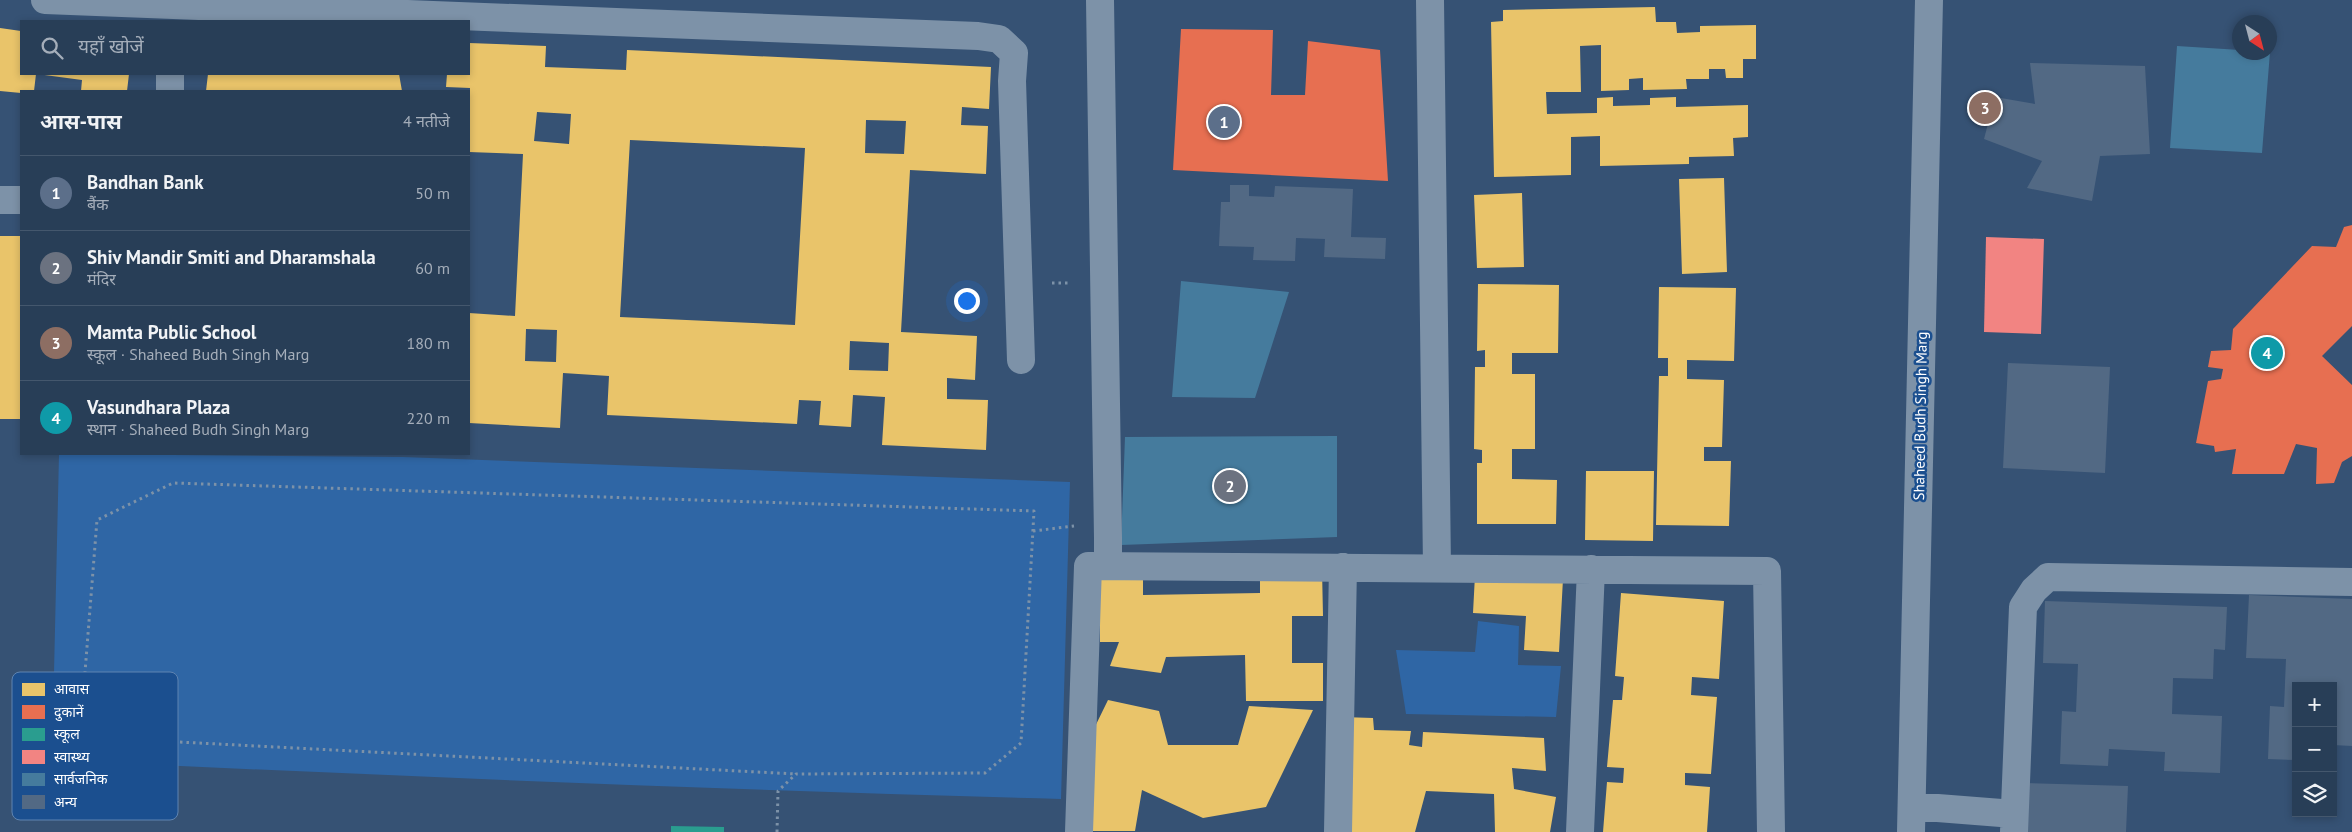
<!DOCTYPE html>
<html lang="hi">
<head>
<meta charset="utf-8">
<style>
  body { margin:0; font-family:"PT Sans","Noto Sans Devanagari",sans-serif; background:#30455d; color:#f1f3f6 }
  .controls { position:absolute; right:15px; bottom:15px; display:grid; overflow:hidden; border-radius:0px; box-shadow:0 2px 8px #0003 }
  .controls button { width:45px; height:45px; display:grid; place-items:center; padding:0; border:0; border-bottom:1px solid #44576d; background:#283e57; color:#f1f3f6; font:25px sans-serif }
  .compass { position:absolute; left:2232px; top:15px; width:45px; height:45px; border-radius:50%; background:#283e57; box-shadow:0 2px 8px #0003; rotate:144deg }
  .you { position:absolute; left:966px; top:300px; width:18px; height:18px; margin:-12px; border:4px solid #fff; border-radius:50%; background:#1a73e8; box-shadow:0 0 0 8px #1a73e833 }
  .badge { display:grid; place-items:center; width:32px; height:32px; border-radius:50%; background:#b9c2ce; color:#fff; font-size:16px; font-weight:700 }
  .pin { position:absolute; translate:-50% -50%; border:2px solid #fff; box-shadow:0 1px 5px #0006 }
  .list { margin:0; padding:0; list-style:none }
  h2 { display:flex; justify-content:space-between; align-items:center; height:65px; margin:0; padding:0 20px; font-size:21px }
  h2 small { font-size:16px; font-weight:400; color:#a5aeba }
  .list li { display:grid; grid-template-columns:32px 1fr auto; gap:15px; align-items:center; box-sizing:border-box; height:75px; padding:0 20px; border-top:1px solid #44576d }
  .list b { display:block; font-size:19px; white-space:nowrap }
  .list p { margin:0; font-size:16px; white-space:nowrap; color:#a5aeba }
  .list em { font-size:16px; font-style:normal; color:#a5aeba }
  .icon { flex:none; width:28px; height:28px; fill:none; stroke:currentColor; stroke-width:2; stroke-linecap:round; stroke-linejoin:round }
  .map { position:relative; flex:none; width:2352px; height:832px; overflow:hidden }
  .search { position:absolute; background:#283e57; box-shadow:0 2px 8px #0003; left:20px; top:20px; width:450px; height:55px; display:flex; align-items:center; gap:12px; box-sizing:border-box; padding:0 18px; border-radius:0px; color:#a5aeba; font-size:19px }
  .panel { position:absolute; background:#283e57; box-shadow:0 2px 8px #0003; left:20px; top:90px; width:450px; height:365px; border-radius:0px }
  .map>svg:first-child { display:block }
  .green { fill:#2f66a5 }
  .homes { fill:#e9c46a; fill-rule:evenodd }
  .shops { fill:#e76f51 }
  .schools { fill:#2a9d8f }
  .health { fill:#f28482 }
  .public { fill:#457b9d }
  .building { fill:#526984 }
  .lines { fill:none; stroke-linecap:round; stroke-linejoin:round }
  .path { stroke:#7d92a8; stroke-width:3; stroke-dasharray:2.5 4; stroke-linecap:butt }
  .minor { stroke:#7d92a8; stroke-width:28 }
  .labels { text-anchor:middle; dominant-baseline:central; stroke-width:5; stroke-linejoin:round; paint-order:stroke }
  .street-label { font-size:15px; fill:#fff; stroke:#1b4f8f }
  .key { fill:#1b4f8f; stroke:#5f84b1; stroke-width:1 }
  .key-label { font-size:14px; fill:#fff }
</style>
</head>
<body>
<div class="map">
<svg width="2352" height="832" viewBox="0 0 2352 832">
  <rect width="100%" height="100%" fill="#365274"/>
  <path class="green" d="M59,454L403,457L1070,482L1061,799C724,790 388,776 52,760Z
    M1478,621L1519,626L1518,665L1561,666L1556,717L1406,714L1396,650L1475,652Z"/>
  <path class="homes" d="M1655,7L1656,22H1676L1677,33L1700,32V26L1756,25V59H1743V78H1726L1725,69H1709V79H1686L1687,89L1643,90V78L1629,79V90L1601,91V45L1580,46L1581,92H1546L1547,114L1597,113V98L1613,97V106L1650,105V98L1676,97V107L1748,105V137L1733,138L1734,156L1689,157V164L1600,166V136L1571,137V175L1494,177L1491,22L1503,21V10Z
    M0,28L21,31V74H36L34,91H21V93L0,91Z
    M469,43L546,46L545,67L626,70L627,50L991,67L989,109L962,107L961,125L988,126L986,174L910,170L901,332L977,336L975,380L947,378V399L988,400L986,450L882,445L885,397L853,395L851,427L819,425L821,401L799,400L797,424L607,415L609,376L563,373L560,428L469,423V313L515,316L523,154L469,152L470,88L446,87L447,74H469ZM537,112L571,114L569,144L534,141ZM866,120L906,121L904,154L865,153ZM630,140L805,148L795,325L620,317ZM526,329L557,330L556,362L525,361ZM850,341L889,343L888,371L849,370Z
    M37,74H129L127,91H81L82,80Z
    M208,74H399L402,91H206Z
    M1724,178L1727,272L1682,274L1679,179Z
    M1522,193L1524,267L1477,268L1474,195Z
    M0,236H21V419H0Z
    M1478,284L1559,285L1558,353H1512V374H1535V449H1512V479L1557,480L1556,524H1477V463H1482V450L1474,449L1475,367H1485V350L1477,351Z
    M1659,287L1736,288L1734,361L1687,360V379L1724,380L1722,447H1704V461H1731L1729,526L1656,525L1659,376H1668V358H1658Z
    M1586,471H1654L1653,541L1585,540Z
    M1322,569L1323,616H1292V663H1323V701H1246L1245,655L1166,657L1161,673L1110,666L1119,642H1100V572H1143V595L1260,593V570Z
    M1475,575L1563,579L1559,652L1524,650L1526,616L1473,613Z
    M1621,593L1724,601L1719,679L1692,677L1691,695L1717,697L1711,774L1685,773V785L1710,787L1707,832H1603L1607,782L1623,783L1624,768L1607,767L1613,700H1622L1624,677L1615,676Z
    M1108,700L1159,711L1168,745H1238L1249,706L1313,710L1266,807L1203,818L1142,790L1135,831H1084L1086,745Z
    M1342,717L1373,718L1374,730L1411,731L1409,745L1422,747L1423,732L1544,738L1546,771L1512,768L1514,789L1556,797L1550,832H1495L1494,794L1426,791L1415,832H1347Z"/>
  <path class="shops" d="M1181,29L1273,30L1271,95H1305L1308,41L1380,50L1388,181L1173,170Z
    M2352,225V326L2322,356L2352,385V456L2342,462L2334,483L2316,484L2317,448L2296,444L2284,474H2232L2236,449L2215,452L2214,446L2196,443L2208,381L2221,379L2223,369L2208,367L2211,351L2231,350L2233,329L2312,246L2336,247L2344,227Z"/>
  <path class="schools" d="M671,826L724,827V832H671Z"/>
  <path class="health" d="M1986,237L2044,239L2041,334L1984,332Z"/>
  <path class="public" d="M2177,46L2240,50V52H2270L2262,153L2170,148Z
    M1181,281L1289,292L1255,398L1172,397Z
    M1337,436V537L1121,545L1125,437Z"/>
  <path class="building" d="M2030,63L2145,66L2150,154L2100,156L2092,201L2027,188L2042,161L1984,139L1995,97L2035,104Z
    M1230,185H1249V196L1274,197L1275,186L1353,189L1351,237L1386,238L1385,259L1324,257L1325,239L1296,238L1295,261L1253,260L1254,247L1219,246L1221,202H1230Z
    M2008,363L2110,367L2105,473L2003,468Z
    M2249,595L2352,599V746L2333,745V686H2296V760L2268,759L2270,706L2284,707L2286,659L2246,658Z
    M2045,601L2227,607L2225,650L2214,649L2213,679L2173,678L2172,714L2222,716L2220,773L2164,771L2165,752L2109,749L2108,766L2060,764L2062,711L2076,712L2078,664L2043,663Z
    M2023,783L2128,786L2126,832H2021Z"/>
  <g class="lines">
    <path class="path" d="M1052,283H1070
      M1033,531L1074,526
      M777,832L778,791L796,774L985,773L1021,743L1034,511L173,483L97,520L81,723L102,738L796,774"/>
    <path class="minor" d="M45,0L978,36L999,39L1014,53L1012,81L1021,360
      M1100,0L1108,538V555L1112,566
      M1430,0L1437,568
      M170,91V74
      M0,200H21
      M1912,806L2014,814
      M1079,832L1088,566L1767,571L1771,832
      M1338,832L1343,567
      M1580,832L1591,569
      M1911,832L1929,0
      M2014,832L2023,607L2034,590L2048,577L2352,582"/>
  </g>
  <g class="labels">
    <g class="street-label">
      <text transform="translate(1920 416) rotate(-89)">Shaheed Budh Singh Marg</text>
    </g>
  </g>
  <rect x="12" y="672" width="166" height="148" rx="8" class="key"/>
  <rect x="22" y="683" width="23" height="13" fill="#e9c46a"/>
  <rect x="22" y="705" width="23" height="14" fill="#e76f51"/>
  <rect x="22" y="728" width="23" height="13" fill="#2a9d8f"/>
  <rect x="22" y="750" width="23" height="14" fill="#f28482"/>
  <rect x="22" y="773" width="23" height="13" fill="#457b9d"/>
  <rect x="22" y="795" width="23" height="14" fill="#526984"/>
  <g class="key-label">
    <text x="54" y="694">आवास</text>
    <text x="54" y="717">दुकानें</text>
    <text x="54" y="739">स्कूल</text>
    <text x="54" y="762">स्वास्थ्य</text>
    <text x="54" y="784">सार्वजनिक</text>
    <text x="54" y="807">अन्य</text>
  </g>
</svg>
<div class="controls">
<button>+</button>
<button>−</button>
<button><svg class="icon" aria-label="layers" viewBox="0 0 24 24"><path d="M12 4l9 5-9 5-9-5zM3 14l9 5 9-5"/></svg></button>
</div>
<svg class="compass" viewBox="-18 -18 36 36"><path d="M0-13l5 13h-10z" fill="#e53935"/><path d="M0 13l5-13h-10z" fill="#a5aeba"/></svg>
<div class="you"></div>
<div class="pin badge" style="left:1224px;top:122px;background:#5c6f8a">1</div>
<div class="pin badge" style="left:1230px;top:486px;background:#6b7280">2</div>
<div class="pin badge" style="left:1985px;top:108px;background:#8d6e63">3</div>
<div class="pin badge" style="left:2267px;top:353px;background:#0f9aa8">4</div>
<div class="search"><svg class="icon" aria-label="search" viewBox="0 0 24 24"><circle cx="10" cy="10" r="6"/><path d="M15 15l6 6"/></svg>यहाँ खोजें</div>
<section class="panel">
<h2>आस-पास<small>4 नतीजे</small></h2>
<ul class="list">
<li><span class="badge" style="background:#5c6f8a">1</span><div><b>Bandhan Bank</b><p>बैंक</p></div><em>50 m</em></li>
<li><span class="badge" style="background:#6b7280">2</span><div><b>Shiv Mandir Smiti and Dharamshala</b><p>मंदिर</p></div><em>60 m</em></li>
<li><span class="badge" style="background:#8d6e63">3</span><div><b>Mamta Public School</b><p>स्कूल · Shaheed Budh Singh Marg</p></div><em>180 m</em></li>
<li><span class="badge" style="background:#0f9aa8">4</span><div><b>Vasundhara Plaza</b><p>स्थान · Shaheed Budh Singh Marg</p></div><em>220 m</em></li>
</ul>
</section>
</div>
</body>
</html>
